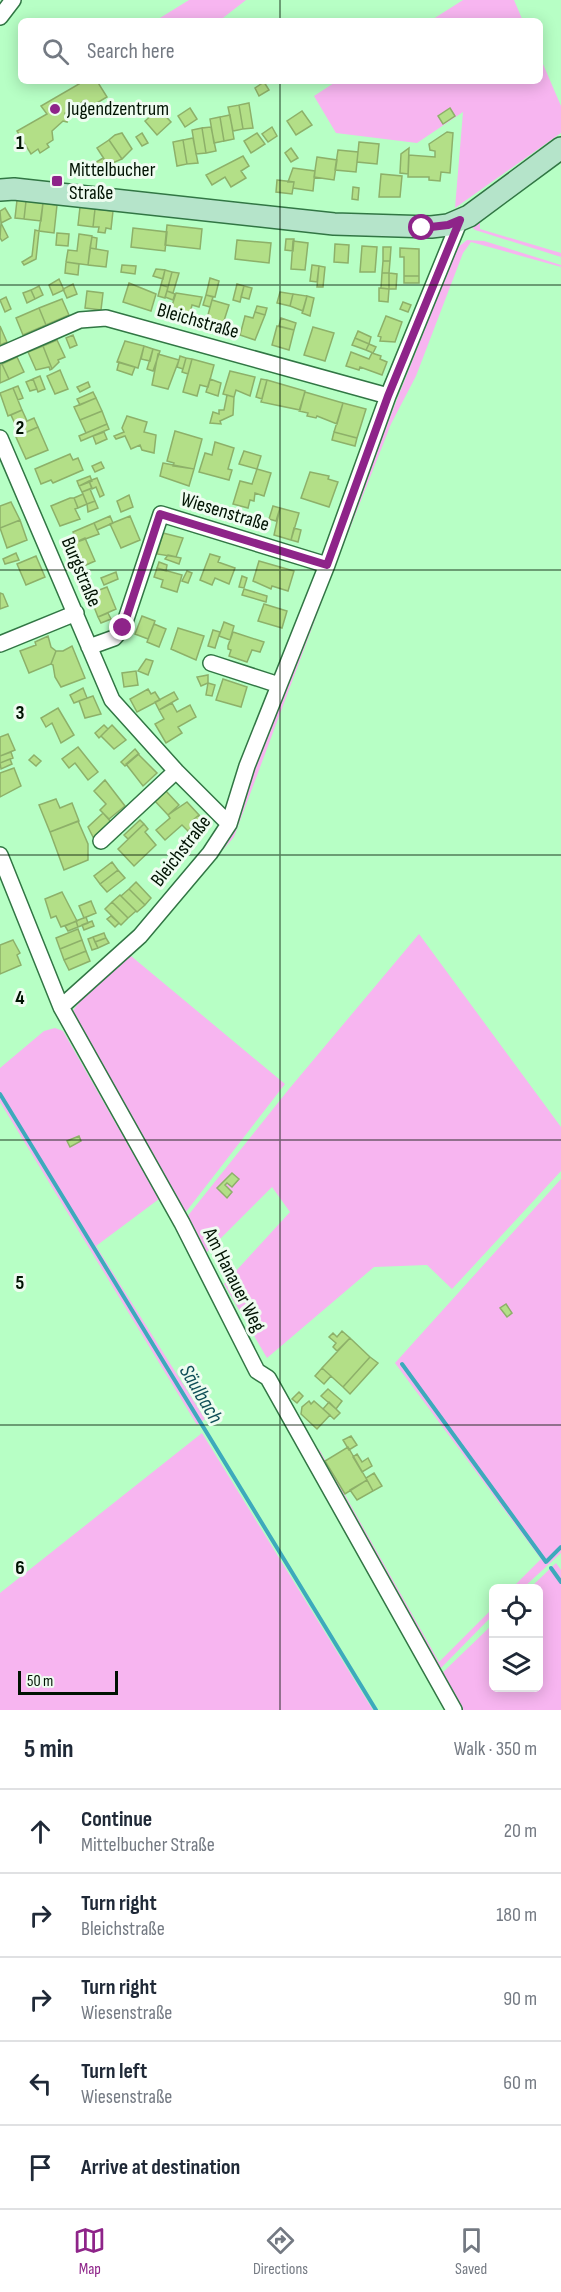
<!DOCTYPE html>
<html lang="en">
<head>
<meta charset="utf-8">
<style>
  body { margin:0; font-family:"Sofia Sans Condensed",sans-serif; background:#f2f2f3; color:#1f2937 }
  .controls { position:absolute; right:18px; bottom:18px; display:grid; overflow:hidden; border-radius:9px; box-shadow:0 3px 15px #0003 }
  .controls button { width:54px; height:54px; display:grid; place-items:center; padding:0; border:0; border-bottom:2px solid #e0e1e3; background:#fff; color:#1f2937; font:30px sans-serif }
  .scale { position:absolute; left:18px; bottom:15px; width:100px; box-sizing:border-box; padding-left:6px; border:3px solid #001202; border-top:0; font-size:16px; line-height:21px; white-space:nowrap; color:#001202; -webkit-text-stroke:4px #eefcf0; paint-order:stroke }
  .stop { position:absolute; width:18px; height:18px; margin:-14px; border:4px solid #8e2489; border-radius:50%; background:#fff }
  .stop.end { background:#8e2489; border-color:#fff; box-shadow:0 2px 6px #0008 }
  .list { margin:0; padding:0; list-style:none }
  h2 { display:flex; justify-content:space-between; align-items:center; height:78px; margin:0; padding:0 24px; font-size:26px }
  h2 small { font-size:20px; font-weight:400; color:#747a83 }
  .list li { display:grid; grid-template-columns:39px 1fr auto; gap:18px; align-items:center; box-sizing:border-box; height:84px; padding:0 24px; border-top:2px solid #e0e1e3 }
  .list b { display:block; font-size:22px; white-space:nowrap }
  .list p { margin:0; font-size:20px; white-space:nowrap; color:#747a83 }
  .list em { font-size:20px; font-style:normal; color:#747a83 }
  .icon { flex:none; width:33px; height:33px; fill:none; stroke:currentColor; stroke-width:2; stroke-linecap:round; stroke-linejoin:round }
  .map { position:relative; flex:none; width:561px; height:1710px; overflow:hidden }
  .search { position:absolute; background:#fff; box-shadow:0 3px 15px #0003; left:18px; right:18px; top:18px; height:66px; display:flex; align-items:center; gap:15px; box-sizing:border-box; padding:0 21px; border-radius:9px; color:#747a83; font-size:22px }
  .sheet { height:498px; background:#fff }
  nav { display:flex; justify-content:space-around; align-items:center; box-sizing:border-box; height:84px; border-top:2px solid #e0e1e3; background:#fff; font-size:16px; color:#747a83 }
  nav a { display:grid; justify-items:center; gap:3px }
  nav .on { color:#8e2489 }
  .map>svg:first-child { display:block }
  .green { fill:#f7b5f0 }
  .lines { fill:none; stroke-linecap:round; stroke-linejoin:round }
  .stream { stroke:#3daabc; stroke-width:4 }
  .building { fill:#b3df87; stroke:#8db069; stroke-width:1.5 }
  .street-casing { stroke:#317644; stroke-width:18 }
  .secondary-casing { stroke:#317644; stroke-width:24 }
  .street { stroke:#fff; stroke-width:15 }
  .secondary { stroke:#b5e4ca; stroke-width:21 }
  .route { stroke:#8e2489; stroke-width:8 }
  .grid { fill:none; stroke:#001202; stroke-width:1.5; stroke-opacity:0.55 }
  .poi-dot { fill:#8e2489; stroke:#eefcf0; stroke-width:2 }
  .labels { text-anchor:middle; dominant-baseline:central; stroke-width:6; stroke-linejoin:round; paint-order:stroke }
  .poi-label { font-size:20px; fill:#001202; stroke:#eefcf0; text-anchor:start }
  .street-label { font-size:20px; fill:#001202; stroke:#eefcf0 }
  .water-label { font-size:21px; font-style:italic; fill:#0e4e57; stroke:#eefcf0 }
  .grid-label { font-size:20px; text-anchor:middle; font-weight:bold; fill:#001202; stroke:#eefcf0; stroke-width:6; stroke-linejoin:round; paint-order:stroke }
</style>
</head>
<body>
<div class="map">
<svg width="561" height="1710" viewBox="0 0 561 1710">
  <rect width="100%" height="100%" fill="#b7ffc5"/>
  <path class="green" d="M189,0H246L219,21H155Z
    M463,0H514L523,21H430Z
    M540,57L561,106V133L455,208L463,112L417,143L336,133L314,96L337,81H540Z
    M495,209L480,222V229L561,253V257L475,230L471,226Z
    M467,240L484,241L561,265V267L471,242L463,253L416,376L391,424L334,569L234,837L131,956L285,1084L182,1217L69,1016L83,997L129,954L217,854L457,248Z
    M419,934L561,1127V1171L452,1289L427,1265L374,1267L267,1358L224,1284L290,1212L272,1187L206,1253L186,1218L289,1089Z
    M55,1028L63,1031L159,1199L96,1246L205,1419L197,1425L0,1102V1068L44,1031Z
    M561,1179V1553L523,1588H512L541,1559L395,1363Z
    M202,1433L373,1710H0V1593Z
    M319,1449L439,1662L490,1611L493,1615L441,1668H437L315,1452Z
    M556,1563L561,1570V1710H462L440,1675L493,1624L494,1688H538V1588H530Z"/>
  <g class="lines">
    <path class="stream" d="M0,1094L376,1710
      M402,1364L546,1562L561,1547
      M551,1568L561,1582"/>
  </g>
  <path class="building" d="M77,81H97L107,97L90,107L85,100L65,113L67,122L63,121L52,131L53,140L47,144L49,147L40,153L38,149L31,154L17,131L47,114L41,106L79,84Z
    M264,82L269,90L259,96L255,88Z
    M249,103L253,128L243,129L239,105Z
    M239,105L243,129L233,131L228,107Z
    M190,108L197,119L185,127L178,116Z
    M450,108L455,116L443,124L438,116Z
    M159,109L171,122L157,135L145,121Z
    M302,111L312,125L296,135L287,121Z
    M230,115L234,139L224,141L220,117Z
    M220,117L224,141L214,143L210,119Z
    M211,127L216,151L206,153L202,128Z
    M272,127L277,136L268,142L262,134Z
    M202,128L206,153L196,154L192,130Z
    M447,132L453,133L450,173L441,172L440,181L429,180V177H408L409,155L435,157V151L430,150L429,144Z
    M122,133L132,149L122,159L109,140L115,135Z
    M142,133L148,143L142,146L136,137Z
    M257,133L265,144L251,153L244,141Z
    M193,138L198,163L187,164L183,140Z
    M109,140L122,159L108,165L97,148Z
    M183,140L187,164L177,166L173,142Z
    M359,142L379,144L377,164L357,162Z
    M291,148L298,158L291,162L285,153Z
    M409,148L408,174L400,173L401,154Z
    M338,150L358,152L356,172L335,170Z
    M243,156L249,166L241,171L246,178L231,187L225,177L212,185L206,175Z
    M317,157L337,160L334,180L314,177Z
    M103,158L109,167L99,174L93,164Z
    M293,168L315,171L313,191L293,188L294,182H288Z
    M381,174L402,176L400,197H379Z
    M277,180L294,182L292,194L276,192Z
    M353,187L359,188L358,200L352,199Z
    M17,200L26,201L24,219L15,218Z
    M26,201L43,203L41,221L24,219Z
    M43,203L57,205L54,233L39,231Z
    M80,207L95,209L93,227L78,225Z
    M5,208L11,218L1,223L0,211Z
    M95,209L113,211L111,229L106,228L105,233L98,232L99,227H93Z
    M1,223L8,237L2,241L0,238Z
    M167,225L202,229L200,249L165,245Z
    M133,228L167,232L165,251L131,247Z
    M35,230L39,231L36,259L24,265L22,262L32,256Z
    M57,233L69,234L68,246L56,245Z
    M79,234L92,236L88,265L66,262L68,250L77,251Z
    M92,237L97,238L96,249L90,248Z
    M286,239H294L293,251L285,250Z
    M237,240L271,243L269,263L235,259Z
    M293,241L308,243L305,270L291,269Z
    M335,244L349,245L348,263L334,262Z
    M362,246L377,247L375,272H360Z
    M383,247H391L390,261H383Z
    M90,248L108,251L106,267L88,265Z
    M400,248L419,249V276H404V257H400Z
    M383,261H390L389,273H382Z
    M66,262L79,264L78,275L65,273Z
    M122,265L136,266L135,274L121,272Z
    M312,265L319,266L317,282L310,281Z
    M319,266L325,267L323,287H317Z
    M156,269L165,270L163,279L153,276Z
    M165,270L172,272L168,287L161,285Z
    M172,272L179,273L173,293L167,291Z
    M382,273H389V289L381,288Z
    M389,273L397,274L396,289H389Z
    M404,276H419V283H404Z
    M210,278L219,281L215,297L206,295Z
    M59,279L64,290L53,295L49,285Z
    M129,283L156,294L151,311L123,302Z
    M73,284L77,294L67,298L63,289Z
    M237,284L244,286L240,302L233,300Z
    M161,285L168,287L165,298L158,296Z
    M39,286L43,295L35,299L31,290Z
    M244,286L252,288L249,299L241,297Z
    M379,288L389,289L388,302L379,301Z
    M31,290L35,299L27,303L23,293Z
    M87,291L103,293L101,310L85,308Z
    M167,291L175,294L173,300L165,297Z
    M280,292L293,294L290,306L277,303Z
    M176,293L202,297L199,307L192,305L188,321L169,315Z
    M293,294L307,296L303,311L290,306Z
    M206,295L213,297L210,307L203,305Z
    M307,296L314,298L310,316L302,313Z
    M6,297L11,309L5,312L0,300Z
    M62,299L69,315L46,325L39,308Z
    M212,300L229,305L221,330L205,326Z
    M403,302L411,305L408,312L400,309Z
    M257,306L267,308L265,315L255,312Z
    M39,308L46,325L23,335L16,318Z
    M255,312L265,315L255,340L240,335L245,316L253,318Z
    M386,316L402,322L395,342L380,341L381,337L378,336Z
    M281,318L296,323L294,330L279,326Z
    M0,326L7,342L0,345Z
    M277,326L294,330L289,350L272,345Z
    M313,327L334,333L325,361L304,355Z
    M358,331L371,337L369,344L355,338Z
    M73,335L77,345L70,348L66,338Z
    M355,338L369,344L366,350L352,345Z
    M57,340L65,357L58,360L59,362L52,369L43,346Z
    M125,341L144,346L138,368L117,362Z
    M369,344L376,347L373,353L366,350Z
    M43,346L52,369L50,370L49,367L36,370L28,352Z
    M144,346L153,349L150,361L141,359Z
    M153,349L160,351L153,371L147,369Z
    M351,352L369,359L372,353L381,356L380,359L387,362L382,375L360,367L359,370L346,366Z
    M158,354L179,360L168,389L152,385Z
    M180,356L186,358L183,369L177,367Z
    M17,357L24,372L9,379L2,364Z
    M186,358L192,359L188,374L182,372Z
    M192,359L214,365L208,387L200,385L197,396L183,392Z
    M119,362L135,367L132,375L117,370Z
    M2,364L9,379L0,383V365Z
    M60,370L68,389L55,394L47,376Z
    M230,371L255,377L250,396L236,390L234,397L223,394Z
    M40,376L45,389L38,392L33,379Z
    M33,379L37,389L30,391L26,382Z
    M210,379L221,383L218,396L206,392Z
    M261,379L267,380L262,399L256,397Z
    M267,380L305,391L300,410L261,402Z
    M88,382L90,387L80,392L77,387Z
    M18,386L23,398L18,400L13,388Z
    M13,388L22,410L8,416L0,393Z
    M93,392L96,398L80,405L77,399Z
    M305,392L343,403L337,424L317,416L316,418L307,416L308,413L299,411Z
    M227,395L234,397L233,415L220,421L221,424L210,423L213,412L219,414V410H224Z
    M96,398L102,411L80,420L74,407Z
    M343,403L366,409L357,438L334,432Z
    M22,410L27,421L16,426L11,415Z
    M102,411L107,424L86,433L80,420Z
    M127,416L147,422L144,432L156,435L154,453L142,450L140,445L131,449L125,436L116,439L114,436L124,432L122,428Z
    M34,418L38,427L20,435L16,426Z
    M107,424L109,429L81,441L79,436Z
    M38,427L48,450L26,459L16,437Z
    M175,431L202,439L194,469L173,466L174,463L167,461Z
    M104,432L107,439L96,444L93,436Z
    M334,432L357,438L355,446L332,440Z
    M215,442L234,448L228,469L232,470L229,480L199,472L205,453L212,455Z
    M244,451L261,456L257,469L239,464Z
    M70,454L73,460L78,458L83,470L53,483L51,480L41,484L35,469Z
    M101,462L104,468L95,472L92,466Z
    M163,463L194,469L189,486L160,476Z
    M257,469L271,473L264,496L255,493L254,501L250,500L248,508L233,504L240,481L252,484Z
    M310,472L329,476L328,479L338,482L329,507L301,498Z
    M90,476L92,481L79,486L77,481Z
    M97,478L104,495L100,497L96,487L92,489L89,481Z
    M89,481L92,488L82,492L79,486Z
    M90,489L95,501L87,504L82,492Z
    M83,494L87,504L78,508L74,498Z
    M129,495L133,507L121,512L117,501Z
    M70,498H74L78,508L75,509L80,519L60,526L51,506Z
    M95,501L98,508L88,512L87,504Z
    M11,502L20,520L0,528V506Z
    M273,506L280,508L276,521L269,519Z
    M280,508L299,513L291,540L274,535Z
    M110,516L113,523L97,530L94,523Z
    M130,516L140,540L121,548L110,524Z
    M20,520L27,540L7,548L0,528Z
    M94,523L99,534L77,542L73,532Z
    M294,528L301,530L298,542L291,540Z
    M163,533L183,538L176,557L157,554Z
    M85,538L95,561L77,569L67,546Z
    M16,553L19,560L5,564L3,559Z
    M210,554L220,557L218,562L235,568L229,584L215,578L212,585L200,580Z
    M168,555L181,558L179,564L165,559Z
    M36,556L45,577L26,585L17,564Z
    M259,561L294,571L288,591L272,586L271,589L253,581Z
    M159,562L167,565L166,571L157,568Z
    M157,568L182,575L177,592L161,587L163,580L154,577Z
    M187,571L192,573L188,583L182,581Z
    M116,572L118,579L104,585L101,578Z
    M242,576L247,578L244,588L239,587Z
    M107,587L116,609L98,617L89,594Z
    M244,589L267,596L266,602L242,595Z
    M0,593L3,594L8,606L0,609Z
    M264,604L287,611L282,628L258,621Z
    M108,613L111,619L101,623L98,617Z
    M142,616L155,621L148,639L135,634Z
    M224,622L234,626L230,640L219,636Z
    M154,624L166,629L159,647L147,642Z
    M178,628L204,636L196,660L171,649Z
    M213,630L220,632L215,648L208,646Z
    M233,632L264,642L260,652L252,650L247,662L229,656L231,650L228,649V646Z
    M48,636L51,647L56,651L51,664L29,673L20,651L36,645L35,642Z
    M72,646L85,678L61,687L55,677L53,665L51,664L56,651H63Z
    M146,659L153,661L148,675L138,671Z
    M136,671L138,685L124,687L122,673Z
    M208,675V683L201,686L197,677Z
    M223,679L247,687L241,707L216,700Z
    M208,683L215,685L212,696L206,695Z
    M83,688L87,698L74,703L70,695Z
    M148,689L151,694L155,692L160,700L137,712L130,699Z
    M174,692L178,699L159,710L155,702Z
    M93,696L101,714L85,718L79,701Z
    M172,703L177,712L190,705L196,717L178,727L182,733L166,743L155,724L164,719L159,710Z
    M58,708L74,735L61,743L52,723L46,727L41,718Z
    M104,725L108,729L99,738L95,733Z
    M112,725L126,740L114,749L101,736Z
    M8,734L15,750L0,756V737Z
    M78,747L98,772L88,780L75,763L69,768L62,759Z
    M135,749L139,754L125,766L121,762Z
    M11,752L13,758L0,763V756Z
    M138,754L157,773L143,786L126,764Z
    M34,755L41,761L36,766L29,760Z
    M10,759L12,764L1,769L0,763Z
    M14,768L21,786L0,797V773Z
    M105,780L125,806L109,819L100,810L106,804L94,791Z
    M165,790L179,805L168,815L154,800Z
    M56,799L60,808L72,803L79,821L50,832L39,805Z
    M187,802L199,815L193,820L197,823L188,831L182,825L165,840L156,830L170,818L168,815Z
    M103,813L111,822L94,839L88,827Z
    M199,815L207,826L194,838L188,831L197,823L193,820Z
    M140,820L144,824L128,839L124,835Z
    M78,821L88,844V860L64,870L50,832Z
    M144,824L148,829L145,832L156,845L134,866L118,849Z
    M112,862L118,870L100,884L94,876Z
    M118,870L125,878L107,892L100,884Z
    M136,882L151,898L145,905L129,889Z
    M129,889L145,905L137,912L121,896Z
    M62,892L77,921L61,927L56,916L51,918L45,899Z
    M120,895L136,911L128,918L112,902Z
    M91,901L96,913L84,918L79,906Z
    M112,902L128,918L121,925L105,909Z
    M111,916L119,923L115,927L107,919Z
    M86,917L88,923L78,927L76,921Z
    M76,921L78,927L68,931L65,926Z
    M92,921L94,926L84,930L82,925Z
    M78,929L82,940L60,949L56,938Z
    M104,933L106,938L95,942L93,937Z
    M93,937L98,948L92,950L88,939Z
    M106,938L109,943L98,948L95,942Z
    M13,940L20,953L17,955L21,965L0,974V945Z
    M82,940L86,951L64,960L60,949Z
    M86,951L90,961L69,970L64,960Z
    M79,1136L81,1141L70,1147L67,1141Z
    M232,1173L239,1179L232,1187L227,1183L225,1185L232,1192L227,1198L217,1188Z
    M506,1304L512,1313L507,1317L500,1308Z
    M342,1331L350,1338L337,1351L333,1347L336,1343L329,1337L333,1333L337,1337Z
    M350,1338L370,1357L343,1387L322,1368Z
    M370,1357L378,1363L350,1394L343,1387Z
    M322,1368L331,1376L324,1384L315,1376Z
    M328,1389L342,1401L336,1409L321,1396Z
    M299,1392L303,1396L297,1403L292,1399Z
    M309,1401L311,1404L314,1401L330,1415L317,1429L301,1414L302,1407Z
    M329,1402L340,1413L334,1419L323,1409Z
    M351,1436L357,1445L349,1450L343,1440Z
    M348,1447L367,1480L345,1494L325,1461Z
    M357,1454L362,1462L368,1458L372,1466L362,1472L353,1457Z
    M374,1473L382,1486L373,1491L366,1478Z
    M367,1480L373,1491L357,1500L350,1490Z"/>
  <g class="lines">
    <defs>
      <path id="street" d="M0,17L13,0
        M0,355L80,320L106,318L388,396
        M0,438L112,700L176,771L229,824
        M0,644L76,613
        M89,647L114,638L123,628L161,514L327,565
        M211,663L279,685
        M101,841L176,771
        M0,855L61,1007L182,1223L257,1371L268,1378L454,1710
        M61,1007L140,936L210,853L229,824L247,766L327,565L388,396L460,220"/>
      <path id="secondary" d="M0,190L14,189L334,224L431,227L448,225L469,216L561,148"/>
    </defs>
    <use href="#street" class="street-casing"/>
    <use href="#secondary" class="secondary-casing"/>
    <use href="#street" class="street"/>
    <use href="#secondary" class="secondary"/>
  </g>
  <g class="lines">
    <path class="route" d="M123,628L160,514L327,565L388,396L460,220L448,225L422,228"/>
  </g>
  <path class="grid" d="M280,0V21M280,81V1710M0,285H561M0,570H561M0,855H561M0,1140H561M0,1425H561"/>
  <g class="poi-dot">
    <circle cx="55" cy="109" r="6"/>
    <rect x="51" y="175" width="12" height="12" rx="3"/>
  </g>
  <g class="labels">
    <g class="poi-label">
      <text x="67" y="109">Jugendzentrum</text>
      <text x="69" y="170">Mittelbucher<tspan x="69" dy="23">Straße</tspan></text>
    </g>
    <g class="street-label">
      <text transform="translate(198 321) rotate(16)">Bleichstraße</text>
      <text transform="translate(225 512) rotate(17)">Wiesenstraße</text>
      <text transform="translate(81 572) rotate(67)">Burgstraße</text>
      <text transform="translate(181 851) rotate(-52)">Bleichstraße</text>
      <text transform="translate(234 1280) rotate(63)">Am Hanauer Weg</text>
    </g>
    <g class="water-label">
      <text transform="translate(201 1394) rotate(59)">Säulbach</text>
    </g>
  </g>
  <g class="grid-label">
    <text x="20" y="149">1</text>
    <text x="20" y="434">2</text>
    <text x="20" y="719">3</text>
    <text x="20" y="1004">4</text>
    <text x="20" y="1289">5</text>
    <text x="20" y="1574">6</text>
  </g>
</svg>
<div class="controls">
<button><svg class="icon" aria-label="locate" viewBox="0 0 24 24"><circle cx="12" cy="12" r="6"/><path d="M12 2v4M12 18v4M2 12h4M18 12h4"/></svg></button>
<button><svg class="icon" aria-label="layers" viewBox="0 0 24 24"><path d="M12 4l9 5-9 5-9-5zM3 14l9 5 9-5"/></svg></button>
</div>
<div class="scale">50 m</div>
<div class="stop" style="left:422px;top:228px"></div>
<div class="stop end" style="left:123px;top:628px"></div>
<div class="search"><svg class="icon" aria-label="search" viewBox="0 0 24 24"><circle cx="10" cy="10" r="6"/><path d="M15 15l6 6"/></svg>Search here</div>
</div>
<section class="sheet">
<h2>5 min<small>Walk · 350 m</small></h2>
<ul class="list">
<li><svg class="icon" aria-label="ahead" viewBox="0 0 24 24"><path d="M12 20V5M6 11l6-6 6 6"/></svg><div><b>Continue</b><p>Mittelbucher Straße</p></div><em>20 m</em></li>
<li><svg class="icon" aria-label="right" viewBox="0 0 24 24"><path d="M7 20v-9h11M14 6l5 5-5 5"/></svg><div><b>Turn right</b><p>Bleichstraße</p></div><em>180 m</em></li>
<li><svg class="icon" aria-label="right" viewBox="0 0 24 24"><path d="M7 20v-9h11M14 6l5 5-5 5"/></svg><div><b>Turn right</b><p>Wiesenstraße</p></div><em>90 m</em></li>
<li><svg class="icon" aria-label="left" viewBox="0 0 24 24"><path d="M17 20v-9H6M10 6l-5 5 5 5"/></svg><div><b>Turn left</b><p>Wiesenstraße</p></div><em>60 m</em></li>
<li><svg class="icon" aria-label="arrive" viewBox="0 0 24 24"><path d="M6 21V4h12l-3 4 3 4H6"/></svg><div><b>Arrive at destination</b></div></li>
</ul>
</section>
<nav>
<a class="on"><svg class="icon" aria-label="map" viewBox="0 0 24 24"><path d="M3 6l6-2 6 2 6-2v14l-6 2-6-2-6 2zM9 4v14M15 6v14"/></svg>Map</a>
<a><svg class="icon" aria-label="directions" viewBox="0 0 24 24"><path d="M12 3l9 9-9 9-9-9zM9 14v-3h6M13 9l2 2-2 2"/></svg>Directions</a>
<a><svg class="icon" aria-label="saved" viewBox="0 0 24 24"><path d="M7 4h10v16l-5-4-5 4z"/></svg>Saved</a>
</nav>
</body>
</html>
